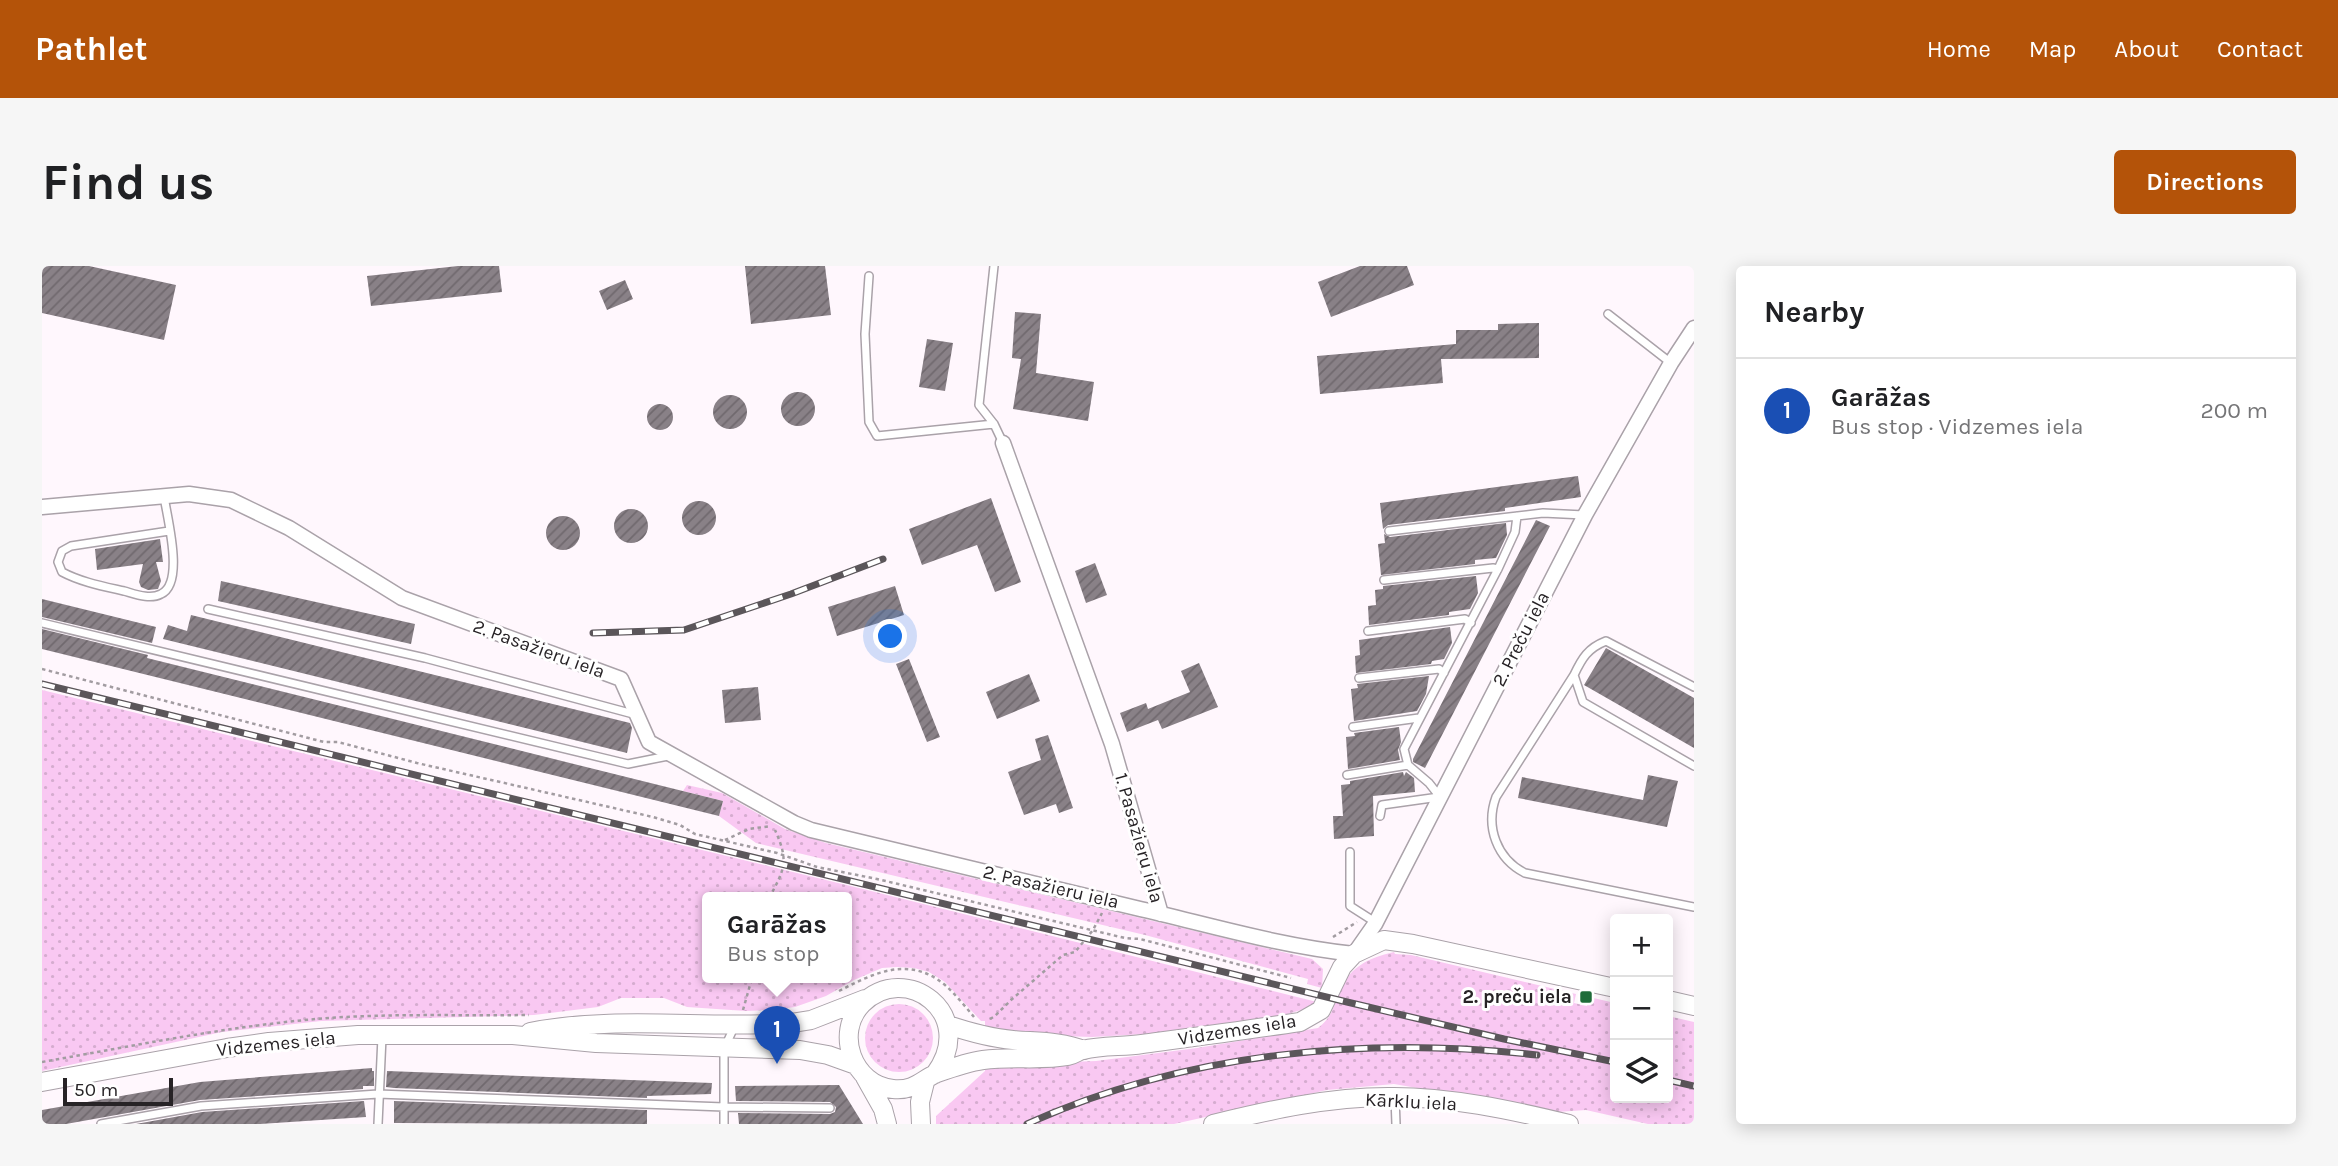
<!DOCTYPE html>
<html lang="en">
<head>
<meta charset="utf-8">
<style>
  body { margin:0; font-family:Karla,sans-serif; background:#f6f6f6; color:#202124 }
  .controls { position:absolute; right:21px; bottom:21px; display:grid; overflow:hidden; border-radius:7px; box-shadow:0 4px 18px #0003 }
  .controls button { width:63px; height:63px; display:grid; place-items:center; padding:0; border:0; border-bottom:2px solid #e0e0e0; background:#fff; color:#202124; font:35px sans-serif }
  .scale { position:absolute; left:21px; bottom:18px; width:110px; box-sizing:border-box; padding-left:7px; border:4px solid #272326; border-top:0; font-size:19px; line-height:24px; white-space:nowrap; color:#272326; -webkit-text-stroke:5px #fff; paint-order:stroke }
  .you { position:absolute; left:849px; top:371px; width:24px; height:24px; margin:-18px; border:5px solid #fff; border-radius:50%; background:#1a73e8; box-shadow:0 0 0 10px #1a73e833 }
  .badge { display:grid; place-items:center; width:46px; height:46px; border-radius:50%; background:#b45309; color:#fff; font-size:23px; font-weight:700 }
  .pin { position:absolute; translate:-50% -58px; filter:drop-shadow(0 2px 4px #0008) }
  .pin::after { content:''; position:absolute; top:37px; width:24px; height:21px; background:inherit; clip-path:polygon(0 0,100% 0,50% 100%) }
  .popup { position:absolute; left:660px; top:626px; width:150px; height:91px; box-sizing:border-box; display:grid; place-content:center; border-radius:7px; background:#fff; filter:drop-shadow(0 2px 5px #0005); font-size:23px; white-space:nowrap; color:#757577 }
  .popup b { font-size:26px; color:#202124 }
  .popup::after { content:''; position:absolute; left:50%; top:100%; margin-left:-14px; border:14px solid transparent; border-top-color:#fff }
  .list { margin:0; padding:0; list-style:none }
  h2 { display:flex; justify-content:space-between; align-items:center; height:91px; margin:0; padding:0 28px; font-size:30px }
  h2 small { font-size:23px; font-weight:400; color:#757577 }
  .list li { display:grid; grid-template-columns:46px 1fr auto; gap:21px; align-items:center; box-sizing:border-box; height:105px; padding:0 28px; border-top:2px solid #e0e0e0 }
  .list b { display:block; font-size:26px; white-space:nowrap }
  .list p { margin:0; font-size:23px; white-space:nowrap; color:#757577 }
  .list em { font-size:23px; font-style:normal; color:#757577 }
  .icon { flex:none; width:38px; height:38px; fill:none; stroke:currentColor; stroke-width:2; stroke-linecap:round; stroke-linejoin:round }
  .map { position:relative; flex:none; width:1652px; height:858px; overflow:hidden; border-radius:7px }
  header { display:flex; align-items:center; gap:42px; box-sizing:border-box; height:98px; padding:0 35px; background:#b45309; color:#fff }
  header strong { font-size:33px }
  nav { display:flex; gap:38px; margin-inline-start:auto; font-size:24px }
  .intro { display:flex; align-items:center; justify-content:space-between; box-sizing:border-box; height:168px; padding:0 42px }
  h1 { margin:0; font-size:49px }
  .button { padding:18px 32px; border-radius:7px; background:#b45309; color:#fff; font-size:24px; font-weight:700 }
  main { display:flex; gap:42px; padding:0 42px }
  aside { flex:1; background:#fff; border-radius:7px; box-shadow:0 4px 18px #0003 }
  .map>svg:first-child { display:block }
  .grass { fill:url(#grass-dots); fill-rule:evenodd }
  .building { fill:url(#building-hatch) }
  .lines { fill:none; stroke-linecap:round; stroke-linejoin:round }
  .service-casing { stroke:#aaa2a9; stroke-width:10 }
  .minor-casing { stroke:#aaa2a9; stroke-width:17 }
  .tertiary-casing { stroke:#aaa2a9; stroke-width:20 }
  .path { stroke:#a29ca1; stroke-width:2.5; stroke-dasharray:3.5 3.5; stroke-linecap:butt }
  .service { stroke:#fff; stroke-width:7 }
  .minor { stroke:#fff; stroke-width:14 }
  .tertiary { stroke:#fff; stroke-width:18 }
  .rail-casing { stroke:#5b565a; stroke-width:7 }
  .rail { stroke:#fff; stroke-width:4.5; stroke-dasharray:13; stroke-linecap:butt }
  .poi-dot { fill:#1f6c3a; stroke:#fff; stroke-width:2.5 }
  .labels { text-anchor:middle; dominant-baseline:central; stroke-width:6; stroke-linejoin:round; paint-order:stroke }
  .street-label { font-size:19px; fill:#272326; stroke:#fff }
  .poi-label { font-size:19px; font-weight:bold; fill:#272326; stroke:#fff; text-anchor:end }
</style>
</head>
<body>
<header>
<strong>Pathlet</strong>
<nav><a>Home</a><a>Map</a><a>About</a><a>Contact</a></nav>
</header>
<div class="intro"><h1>Find us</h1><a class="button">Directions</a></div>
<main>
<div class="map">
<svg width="1652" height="858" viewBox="0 0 1652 858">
  <defs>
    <pattern id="grass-dots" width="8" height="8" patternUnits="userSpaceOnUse" patternTransform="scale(1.75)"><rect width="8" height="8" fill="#f9c8f2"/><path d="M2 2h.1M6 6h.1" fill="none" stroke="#d5accf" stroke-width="1.8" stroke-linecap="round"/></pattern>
    <pattern id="building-hatch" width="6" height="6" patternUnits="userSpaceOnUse" patternTransform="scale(1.75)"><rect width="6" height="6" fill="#898187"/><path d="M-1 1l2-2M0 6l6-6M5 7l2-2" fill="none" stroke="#70696e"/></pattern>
  </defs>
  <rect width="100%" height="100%" fill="#fff7fd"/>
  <path class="grass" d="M0,424L825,624L1275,736L1269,741L1242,749L1103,768L1050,771L989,769L943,764V755H939L903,716L887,706L872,702L855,701L840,702L812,714L784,730L753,741L729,744L704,745L645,741L622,732H579L556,741L492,749L279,755L180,766L0,805ZM665,632H805V712H665Z
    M645,519L680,527L743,563L784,577L1270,693L1281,703L1280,722L1265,718L1266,713L1103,669L714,577L677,550L681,535L641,525Z
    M1352,686L1353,688L1369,689L1534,728L1532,737L1545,740L1547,731L1573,737V832H1626V750L1652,756V858H1606L1544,844L1515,846L1352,818L1285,824L1132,858H894V850L943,805V799L1054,795L1155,782L1276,762C1289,752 1291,743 1296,729C1306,702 1325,692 1352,686Z
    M823 772a34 34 0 1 1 68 0a34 34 0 1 1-68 0Z"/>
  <path class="building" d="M0,0H47L134,19L122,74L0,47Z
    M416,0H457L460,26L329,40L325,10Z
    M703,0H783L789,49L709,58Z
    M1318,0H1365L1372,19L1289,51L1276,16Z
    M583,14L591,33L565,44L557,25Z
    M973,46L999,48L994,107L1052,116L1046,155L971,143L979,93L970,92Z
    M1497,57V92L1399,93L1401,117L1278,128L1275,90L1414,78V64H1456V58Z
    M885,73L911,77L903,125L877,121Z
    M739 143a17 17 0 1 1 34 0a17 17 0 1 1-34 0Z
    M671 146a17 17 0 1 1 34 0a17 17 0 1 1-34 0Z
    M605 151a13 13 0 1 1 26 0a13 13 0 1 1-26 0Z
    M1536,210L1539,231L1463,242V245L1346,259L1341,263L1338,237Z
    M949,232L979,316L953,326L935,279L880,299L867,263Z
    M640 252a17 17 0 1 1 34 0a17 17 0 1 1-34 0Z
    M572 260a17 17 0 1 1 34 0a17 17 0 1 1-34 0Z
    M504 267a17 17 0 1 1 34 0a17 17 0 1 1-34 0Z
    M1494,254L1508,260L1383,502L1371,496V493Z
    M1464,257L1465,269L1454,292L1433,294V298L1339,309L1336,278L1343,277L1342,268L1348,271Z
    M118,273L121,296H114L119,315L116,323L106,324L99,321L97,316L101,298L55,304L53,283Z
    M1053,297L1065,329L1044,337L1033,305Z
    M1434,310L1436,327L1428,343L1407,346V349L1327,359L1326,340L1334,339L1333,324L1341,323V320Z
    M179,315L373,358L369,378L176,335Z
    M853,320L862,349L795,370L786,341Z
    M0,333L114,361L110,377L0,351Z
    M149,349L588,457L590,462L585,487L121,373L126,359L145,365Z
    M1408,361L1410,377L1402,393L1390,395L1389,398L1314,407L1313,390L1318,389L1317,374Z
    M0,363L106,389L105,392L681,535L677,550L0,383Z
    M1564,382L1652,432V482L1542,419Z
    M867,393L898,471L885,476L854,398Z
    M1157,397L1176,441L1120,463L1116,454L1085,466L1078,447L1104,437L1106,443L1148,426L1139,405Z
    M987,408L998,435L955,453L944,426Z
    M1387,410L1384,428L1375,445L1312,455L1309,423L1316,422L1315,418Z
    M716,421L719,454L683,457L680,424Z
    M1357,461L1359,476L1356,484L1358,494L1306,503L1304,471L1313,470L1312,467Z
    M1006,469L1031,542L1017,547L1014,538L982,549L966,506L999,494L993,473Z
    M1361,506L1362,510L1364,506L1372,512L1373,526L1331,530L1332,570L1292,573L1291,550H1301L1299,519L1308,518V515Z
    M1606,509L1636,515L1625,561L1476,532L1480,511L1601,534Z
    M330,802V805H332V820H321V823L158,834L24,858H0V844L158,816Z
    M345,805L670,817L669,828L605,830V832L352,822L344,821Z
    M797,819L821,858H697L696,847L788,848L793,846L794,841L788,836L694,835L693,820Z
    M322,835L324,851L218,858H94L160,846Z
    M352,835L605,844V858L352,857Z"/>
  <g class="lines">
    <defs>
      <path id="service" d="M952,0L937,139L952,158L961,177
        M827,10L823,68L827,156L835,170L952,158
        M1566,48L1629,97
        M122,230C125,252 143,317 119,328C108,334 93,328 82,325C60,320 39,316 20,306L16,296L20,285L29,280L127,265
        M1347,265L1501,247L1542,249
        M1342,314L1451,302L1456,303
        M166,343L383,392L595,449
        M0,357L586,498L626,490
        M1326,365L1423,353L1429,357
        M1532,409L1454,531C1443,561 1455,593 1483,607L1652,641
        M1317,412L1397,403L1402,407
        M1652,421L1564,375C1546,382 1540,392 1532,409L1541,436L1652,500
        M1311,461L1377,452
        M1305,509L1366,499
        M1398,531L1387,517L1366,499L1362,483L1456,303L1473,266L1475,250
        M1338,550L1340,539L1397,531
        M1308,586V640L1333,656
        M1353,831L1354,858
        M59,858L159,840L336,828L682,841L788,842
        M336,858L340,771
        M682,858V783L693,759"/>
      <path id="minor" d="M961,177L1070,478L1119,648
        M0,241L147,228L189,234L247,262L360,332L579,413L607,476L752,557L769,564C877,590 986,616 1094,642C1168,659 1237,680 1312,688L1333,658L1543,249L1629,97L1652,62"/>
      <path id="tertiary" d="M1626,734L1652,740
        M906,759C927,766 948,772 971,774C995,776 1019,775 1042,784
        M488,766C574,749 663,763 750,757L769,754L823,733
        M893,808C937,748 863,694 820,738C792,767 811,819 851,823C873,825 879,814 895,807C909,802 927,796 941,794C969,790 999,795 1026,790C1032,789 1036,785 1041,784C1060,779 1081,781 1100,778C1152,771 1205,764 1258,756L1279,744L1300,701L1312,688L1342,674L1371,678L1573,722
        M823,811L841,843L845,858
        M0,816L185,782L227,776L316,769H471L554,777L758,784L786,789L814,799
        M879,858L878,836L883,816
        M1171,858C1228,844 1287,831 1346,831C1404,830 1470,844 1527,858"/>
    </defs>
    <use href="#service" class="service-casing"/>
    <use href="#minor" class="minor-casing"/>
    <use href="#tertiary" class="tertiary-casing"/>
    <path class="path" d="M0,403L282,476H296L375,497L611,551L638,559L653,568L735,587L775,601L835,613L1083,672L1098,673L1249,712
      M683,574L707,563L729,560
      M727,632C743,603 747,595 733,564
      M1291,671L1315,656
      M797,725C832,707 867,689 903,719C913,728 923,740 932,751
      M701,744L710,712
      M948,753L953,750L969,734L1021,689L1033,686L1051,664L1060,647
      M0,796C91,780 182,761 274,753C344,747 416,750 487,749"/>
    <use href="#service" class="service"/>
    <use href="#minor" class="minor"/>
    <use href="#tertiary" class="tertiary"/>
    <defs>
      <path id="rail" d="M551,367L642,364L749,328L841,293
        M0,418L1305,736L1462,773L1573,796
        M1626,814L1652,820
        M985,858C1144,786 1323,770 1495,789"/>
    </defs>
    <use href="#rail" class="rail-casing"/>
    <use href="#rail" class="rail"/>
  </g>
  <rect class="poi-dot" x="1537" y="724" width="14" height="14" rx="3.5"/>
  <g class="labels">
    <g class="street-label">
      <text transform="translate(1479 373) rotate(-63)">2. Preču iela</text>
      <text transform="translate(497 383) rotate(20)">2. Pasažieru iela</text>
      <text transform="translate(1097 572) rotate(74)">1. Pasažieru iela</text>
      <text transform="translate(1009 621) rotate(13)">2. Pasažieru iela</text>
      <text transform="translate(1195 764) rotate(-9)">Vidzemes iela</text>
      <text transform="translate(234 778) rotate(-6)">Vidzemes iela</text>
      <text transform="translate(1369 836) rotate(3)">Kārklu iela</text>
    </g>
    <g class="poi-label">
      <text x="1530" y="731">2. preču iela</text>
    </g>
  </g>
</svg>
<div class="controls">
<button>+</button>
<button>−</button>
<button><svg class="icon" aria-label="layers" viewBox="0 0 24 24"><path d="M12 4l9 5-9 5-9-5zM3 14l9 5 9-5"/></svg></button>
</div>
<div class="scale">50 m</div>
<div class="you"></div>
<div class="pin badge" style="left:735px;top:798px;background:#1a4fb4">1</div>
<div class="popup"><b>Garāžas</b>Bus stop</div>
</div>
<aside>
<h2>Nearby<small></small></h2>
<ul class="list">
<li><span class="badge" style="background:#1a4fb4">1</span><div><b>Garāžas</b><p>Bus stop · Vidzemes iela</p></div><em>200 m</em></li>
</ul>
</aside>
</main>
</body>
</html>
